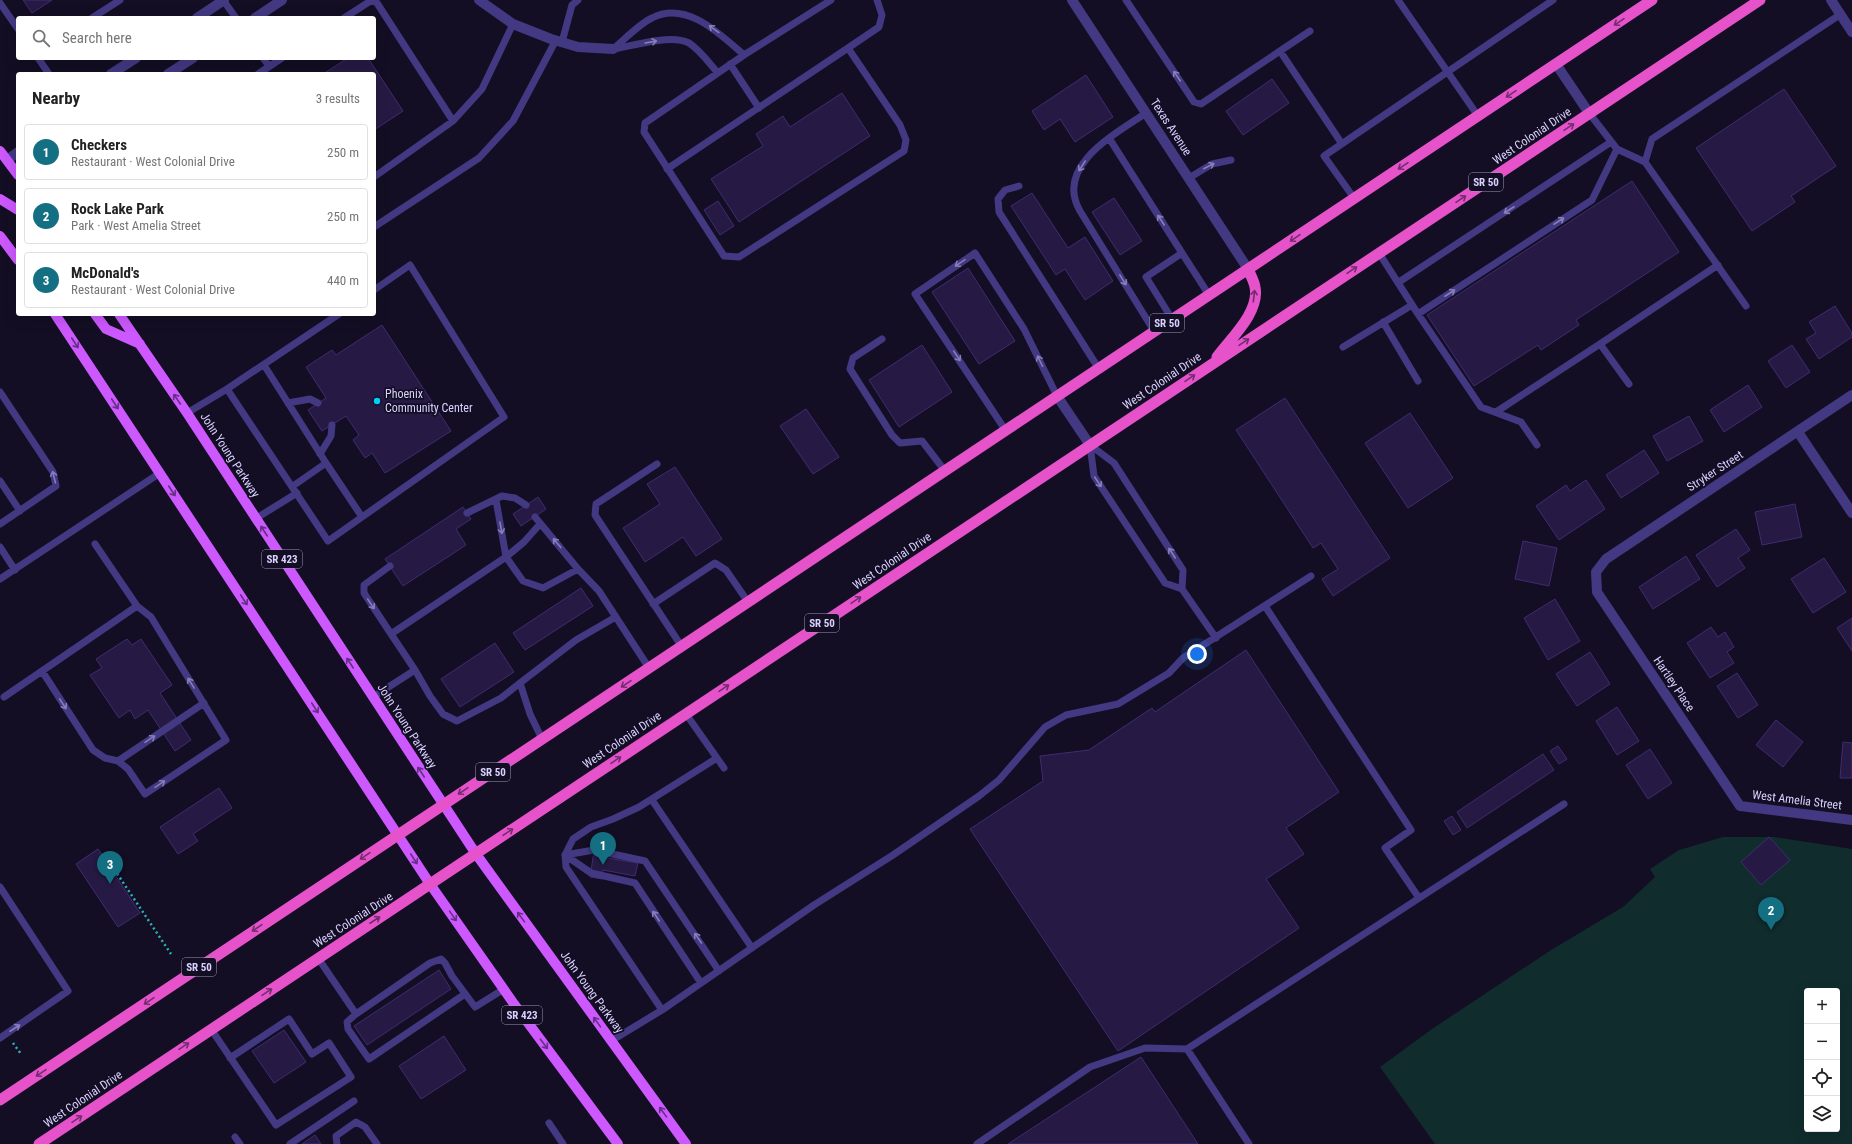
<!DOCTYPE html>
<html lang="en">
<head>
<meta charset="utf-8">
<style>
  body { margin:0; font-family:"Roboto Condensed",sans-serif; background:#f2f2f2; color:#222 }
  .controls { position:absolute; right:12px; bottom:12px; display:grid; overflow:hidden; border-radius:4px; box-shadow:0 4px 16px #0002 }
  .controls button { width:36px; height:36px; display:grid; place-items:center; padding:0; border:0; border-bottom:1px solid #e0e0e0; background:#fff; color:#222; font:20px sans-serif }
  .you { position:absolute; left:1197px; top:654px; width:14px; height:14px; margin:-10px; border:3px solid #fff; border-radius:50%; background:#1a73e8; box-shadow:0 0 0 6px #1a73e833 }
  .badge { display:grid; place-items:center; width:26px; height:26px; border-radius:50%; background:#146f83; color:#fff; font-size:13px; font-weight:700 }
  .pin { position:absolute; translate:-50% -33px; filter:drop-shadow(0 1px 2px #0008) }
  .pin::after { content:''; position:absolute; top:21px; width:14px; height:12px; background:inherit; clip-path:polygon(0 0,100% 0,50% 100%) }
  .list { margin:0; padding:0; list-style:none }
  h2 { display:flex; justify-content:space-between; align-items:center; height:52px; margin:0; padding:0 16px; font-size:17px }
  h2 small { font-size:13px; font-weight:400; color:#767676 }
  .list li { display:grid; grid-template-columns:26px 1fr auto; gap:12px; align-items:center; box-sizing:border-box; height:56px; margin:0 8px 8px; padding:0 8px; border:1px solid #e0e0e0; border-radius:4px }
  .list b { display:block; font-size:15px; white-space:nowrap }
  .list p { margin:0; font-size:13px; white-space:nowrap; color:#767676 }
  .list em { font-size:13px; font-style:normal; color:#767676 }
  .icon { flex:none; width:22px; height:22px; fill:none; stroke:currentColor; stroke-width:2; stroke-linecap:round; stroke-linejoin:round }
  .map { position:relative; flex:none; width:1852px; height:1144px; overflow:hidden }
  .search { position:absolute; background:#fff; box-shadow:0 4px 16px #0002; left:16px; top:16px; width:360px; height:44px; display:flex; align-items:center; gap:10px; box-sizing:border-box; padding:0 14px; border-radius:4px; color:#767676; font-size:15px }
  .panel { position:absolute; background:#fff; box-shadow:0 4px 16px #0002; left:16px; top:72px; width:360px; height:244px; border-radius:4px }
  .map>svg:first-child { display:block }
  .green { fill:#112c2d; fill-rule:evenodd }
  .building { fill:#261a44; stroke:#3f2c70 }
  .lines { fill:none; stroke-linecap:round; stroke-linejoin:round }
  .path { stroke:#2fb2b4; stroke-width:2.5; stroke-dasharray:2 3; stroke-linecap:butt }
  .service { stroke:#423982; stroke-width:7 }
  .minor { stroke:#423982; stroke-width:10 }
  .primary { stroke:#cc58fe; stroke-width:10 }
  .trunk { stroke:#e552c9; stroke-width:11 }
  .oneway { stroke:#712d6e }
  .oneway2 { stroke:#867dba }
  .oneway3 { stroke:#662f86 }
  .poi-dot { fill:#02cefa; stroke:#130e23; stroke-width:1.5 }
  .labels { text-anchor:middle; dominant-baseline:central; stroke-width:3.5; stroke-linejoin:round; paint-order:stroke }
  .shield { fill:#130e23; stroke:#9e96bd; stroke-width:1 }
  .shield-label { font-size:11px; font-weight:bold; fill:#d9d1ff }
  .street-label { font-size:12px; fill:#d9d1ff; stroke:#130e23 }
  .poi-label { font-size:12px; fill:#d9d1ff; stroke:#130e23; text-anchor:start }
</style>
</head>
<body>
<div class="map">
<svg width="1852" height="1144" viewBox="0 0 1852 1144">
  <rect width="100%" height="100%" fill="#130e23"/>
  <path class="green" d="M1723,837H1774L1852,849V1144H1435L1380,1067L1432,1029L1551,950L1623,907L1655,877L1650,869L1679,850ZM1807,991H1837V1129H1807Z"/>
  <path class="building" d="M23,0H52L32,13Z
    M348,58H368L403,111L374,130V74H323Z
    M1086,75L1113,117L1075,142L1060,119L1044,130L1032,111Z
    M1272,79L1289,103L1243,135L1226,111Z
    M1784,89L1836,166L1791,196L1795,202L1752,231L1696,148Z
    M842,93L870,136L739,222L711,179L763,146L756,134L783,116L790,127Z
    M1632,181L1679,252L1576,320L1579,325L1541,350L1538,345L1474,386L1427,315Z
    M1032,193L1068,248L1085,237L1113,281L1085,300L1065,269L1056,275L1011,206Z
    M1114,198L1142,241L1120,255L1092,212Z
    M718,201L734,226L720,235L704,210Z
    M968,268L1015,341L979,364L932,292Z
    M1835,306L1852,333V337L1819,359L1806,339L1816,333L1809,322Z
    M382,325L451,431L385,473L372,453L365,458L353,440L359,435L346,416L322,431L308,410L326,398L306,367L332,350L336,355Z
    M922,345L952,392L899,427L869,380Z
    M1792,345L1810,372L1786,388L1768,361Z
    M1748,385L1762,407L1724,432L1710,410Z
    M1285,398L1390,558L1333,596L1322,579L1338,569L1321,543L1313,548L1236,430Z
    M806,409L839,457L813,474L780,426Z
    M1410,413L1453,478L1408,508L1365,443Z
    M1689,416L1703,441L1667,461L1653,436Z
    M1644,450L1659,473L1621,498L1606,475Z
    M675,467L722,539L696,556L683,537L645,562L623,528L660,504L647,484Z
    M1586,480L1605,509L1559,540L1536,506L1566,485L1570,491Z
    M538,497L546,509L521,526L513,514Z
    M1795,504L1802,537L1762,545L1755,512Z
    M463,507L471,519L456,529L466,545L403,586L385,559Z
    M1736,529L1750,550L1738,558L1745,568L1717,587L1696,555Z
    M1523,541L1557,548L1549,586L1515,579Z
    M1686,556L1700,579L1653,609L1639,587Z
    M1824,558L1846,592L1813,613L1791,579Z
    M581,588L593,606L525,650L513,633Z
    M1555,599L1580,641L1548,660L1524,618Z
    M1852,618V651L1837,628Z
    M1711,627L1718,637L1725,632L1734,647L1727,652L1734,663L1710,678L1687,643Z
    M127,639L132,645L141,639L172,685L160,693L191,740L175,751L148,710L135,719L130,710L119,718L90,675L102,668L96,659Z
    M495,643L514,672L460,707L441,679Z
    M1246,650L1339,792L1286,828L1304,854L1266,879L1299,928L1118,1051L970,829L1043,781L1040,756L1089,750L1152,708L1155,712Z
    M1590,652L1610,684L1577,706L1556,674Z
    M1737,673L1758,705L1738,718L1717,686Z
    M1617,707L1639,741L1617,755L1596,721Z
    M1776,720L1803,742L1783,767L1756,745Z
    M1843,742L1852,743V778H1840Z
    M1558,746L1567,759L1559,764L1550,751Z
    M1650,749L1672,783L1648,799L1626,765Z
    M1543,754L1554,770L1467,828L1457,812Z
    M219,788L232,808L193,834L198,841L178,854L160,827Z
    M1452,816L1461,830L1453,835L1444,821Z
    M1769,837L1790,860L1761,885L1741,862Z
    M595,845L609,847L607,858L638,863L635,876L603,870L602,879L590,877Z
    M98,849L140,913L118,927L76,864Z
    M439,970L451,989L367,1045L354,1026Z
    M284,1030L306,1062L274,1083L252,1051Z
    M444,1036L466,1070L421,1099L399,1066Z
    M1141,1057L1198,1144H1008Z
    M315,1135L321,1144H302Z"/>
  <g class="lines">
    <path class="path" d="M106,857L171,954
      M13,1043L21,1054"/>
    <path class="service" d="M223,0L236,18
      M372,0L377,3L453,121L374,177
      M831,0L744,55L645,123L644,132L724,256L739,257L904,151L906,140L900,125L848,48L879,27L882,15L877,0
      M1126,0L1194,102L1201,104L1280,51L1342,144
      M1398,0L1478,116
      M0,3L18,29
      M92,18L120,0
      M344,18L372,0
      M562,42L572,5L578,0
      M613,49C624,40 639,24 652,18C686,0 720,34 744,55
      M615,49C635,45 671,34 689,43C700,50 709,63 718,73
      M1280,51L1310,31
      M38,58L49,74
      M263,58L269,66
      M730,64L759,108
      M258,74L282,58
      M1146,113C1115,134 1054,166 1080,211L1154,331
      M1589,113L1617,149L1645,162
      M453,121L482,89L513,24
      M1109,138L1182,253
      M667,169L848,48
      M1189,178L1212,164L1231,160
      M1019,186L1005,190L998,199L999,212L1099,369
      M1354,198L1324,156L1553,0
      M374,227L479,158L513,121L556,40
      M1379,253L1418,314L1481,407L1521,422L1537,445
      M1399,282L1611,142
      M1746,306L1645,162L1652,139L1841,14
      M339,314L227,389L328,541L504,417L410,265L374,290
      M1418,314L1592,200L1617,149
      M1172,319L1146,277L1182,253L1209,295
      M1383,322L1418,381
      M882,339L853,358L850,369L892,435L900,443L922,441L945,471
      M1600,344L1718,265
      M1343,347L1412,305
      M264,365L326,463
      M0,392L53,472L56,486L0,524
      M288,403L310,399L318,403
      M1496,412L1600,344L1629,384
      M187,413L227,389
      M1006,431L915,294L975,253L1024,329L1057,396
      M1090,445L1114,463L1183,570L1182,589L1216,638
      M1090,445L1094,476L1165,583L1182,589
      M320,454L331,436L332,425
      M657,464L596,504L595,515L682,647
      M0,481L20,511
      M293,486L326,463L362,517
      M496,500L506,557L524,542L540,524
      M467,513L502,496L515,498L526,505
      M535,517L578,569
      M255,519L297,493
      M0,547L15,570
      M390,566L364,585V593L391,634
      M0,579L160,473
      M653,604L715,563L726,570L748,602
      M1265,606L1411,830L1385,848L1419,898
      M415,670L430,696L443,714L457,721L501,698L520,683
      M42,671L93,750L105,758L118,761L128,769L145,794L226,740L151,617L137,606L95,544
      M4,697L137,606
      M373,697L415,670L391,634L506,557L523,581L543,588L578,569L599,591L649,668
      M686,714L724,768
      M542,739L530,714L520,683L576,640L614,618
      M118,761L204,703
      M652,800L752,948
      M565,855L594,850L645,861L719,971
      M565,855L591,873L635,883L701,983
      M0,887L68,991L0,1038
      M318,958L356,1014L430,963L441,959L445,963L452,976L475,1007L504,989
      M662,1010L566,867L565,855L573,839L591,827L613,819L639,807L717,758
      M356,1014L347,1022L348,1029L369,1059L465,994
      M211,1029L276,1125L351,1077L329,1043L312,1054L289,1019L230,1058
      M611,1041L662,1010L814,905L893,855L979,796L999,780L1045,727L1066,715L1118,704L1169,673L1183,658L1311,576
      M1187,1049L1564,804
      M549,1123L563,1144
      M235,1137L240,1144
      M290,1144L354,1101
      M337,1144L336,1136L356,1122L365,1127L377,1144
      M977,1144L1090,1067L1145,1048L1187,1049L1249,1144"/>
    <path class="minor" d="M479,0L513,24L551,39L578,47L613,49
      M1072,0L1248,269
      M1831,0L1852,32
      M197,18L224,0
      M255,18L282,0
      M1556,64L1589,113
      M111,74L136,58
      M168,74L193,58
      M7,160L18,152
      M1852,395L1606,559L1596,572L1597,592L1740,806L1852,820
      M1057,396L1090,445
      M1798,432L1852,513"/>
    <path class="primary" d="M0,151L18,175
      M0,199L18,210
      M0,236L18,260
      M55,314L430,884L514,1004L618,1144
      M95,314L106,329L140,344
      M119,314L187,413L476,854L686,1144"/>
    <path class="trunk" d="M1217,357C1231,338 1260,312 1255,287C1254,281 1250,274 1248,269
      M0,1100L1652,0
      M39,1144L1760,0"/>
  </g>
  <defs><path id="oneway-shaft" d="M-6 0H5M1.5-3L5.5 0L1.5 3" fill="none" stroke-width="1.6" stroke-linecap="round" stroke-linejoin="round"/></defs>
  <g class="oneway">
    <use href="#oneway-shaft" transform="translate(1619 22) rotate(146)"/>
    <use href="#oneway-shaft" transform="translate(1511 94) rotate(146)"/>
    <use href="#oneway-shaft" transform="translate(1569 127) rotate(-34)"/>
    <use href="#oneway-shaft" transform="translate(1403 166) rotate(146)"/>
    <use href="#oneway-shaft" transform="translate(1461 199) rotate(-34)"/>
    <use href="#oneway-shaft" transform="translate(1295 238) rotate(146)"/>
    <use href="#oneway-shaft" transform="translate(1352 270) rotate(-34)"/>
    <use href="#oneway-shaft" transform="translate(1254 296) rotate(-83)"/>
    <use href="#oneway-shaft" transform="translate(1244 342) rotate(-34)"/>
    <use href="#oneway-shaft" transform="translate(1190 378) rotate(-34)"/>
    <use href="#oneway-shaft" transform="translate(856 600) rotate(-34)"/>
    <use href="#oneway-shaft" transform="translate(626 684) rotate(146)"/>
    <use href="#oneway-shaft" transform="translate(724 688) rotate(-34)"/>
    <use href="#oneway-shaft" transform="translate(616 760) rotate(-34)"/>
    <use href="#oneway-shaft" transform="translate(463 791) rotate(146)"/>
    <use href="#oneway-shaft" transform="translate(508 832) rotate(-34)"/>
    <use href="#oneway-shaft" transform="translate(365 856) rotate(146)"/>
    <use href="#oneway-shaft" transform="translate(375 920) rotate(-33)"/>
    <use href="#oneway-shaft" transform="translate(257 928) rotate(146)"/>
    <use href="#oneway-shaft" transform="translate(267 992) rotate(-34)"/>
    <use href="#oneway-shaft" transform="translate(149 1001) rotate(146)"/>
    <use href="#oneway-shaft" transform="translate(184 1046) rotate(-34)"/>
    <use href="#oneway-shaft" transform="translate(41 1073) rotate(146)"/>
    <use href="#oneway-shaft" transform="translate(77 1119) rotate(-34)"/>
  </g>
  <g class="oneway2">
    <use href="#oneway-shaft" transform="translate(714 29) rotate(-144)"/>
    <use href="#oneway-shaft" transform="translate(651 42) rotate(-10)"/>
    <use href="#oneway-shaft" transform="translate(1177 76) rotate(-124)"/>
    <use href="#oneway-shaft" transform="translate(1082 166) rotate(123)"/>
    <use href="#oneway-shaft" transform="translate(1209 166) rotate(-27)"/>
    <use href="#oneway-shaft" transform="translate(1509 210) rotate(147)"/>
    <use href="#oneway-shaft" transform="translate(1161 220) rotate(-123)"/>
    <use href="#oneway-shaft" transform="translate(1559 221) rotate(-33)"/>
    <use href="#oneway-shaft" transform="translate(960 263) rotate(146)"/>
    <use href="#oneway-shaft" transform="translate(1123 280) rotate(58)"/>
    <use href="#oneway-shaft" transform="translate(1450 293) rotate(-33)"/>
    <use href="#oneway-shaft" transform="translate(957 356) rotate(56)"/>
    <use href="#oneway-shaft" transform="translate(1040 361) rotate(-116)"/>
    <use href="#oneway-shaft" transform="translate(54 477) rotate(-104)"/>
    <use href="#oneway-shaft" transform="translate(1098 482) rotate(56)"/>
    <use href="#oneway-shaft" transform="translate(501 528) rotate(80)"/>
    <use href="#oneway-shaft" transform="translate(557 543) rotate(-130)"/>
    <use href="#oneway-shaft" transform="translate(1172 553) rotate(-123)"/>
    <use href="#oneway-shaft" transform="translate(371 604) rotate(56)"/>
    <use href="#oneway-shaft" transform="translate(191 683) rotate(-122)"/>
    <use href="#oneway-shaft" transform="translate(63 704) rotate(57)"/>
    <use href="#oneway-shaft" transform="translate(150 739) rotate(-34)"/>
    <use href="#oneway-shaft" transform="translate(160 784) rotate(-34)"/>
    <use href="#oneway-shaft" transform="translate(656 916) rotate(-123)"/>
    <use href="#oneway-shaft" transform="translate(698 938) rotate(-124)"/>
    <use href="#oneway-shaft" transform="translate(15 1028) rotate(-33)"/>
  </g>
  <g class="oneway3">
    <use href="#oneway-shaft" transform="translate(75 343) rotate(57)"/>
    <use href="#oneway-shaft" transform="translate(177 399) rotate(-124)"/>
    <use href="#oneway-shaft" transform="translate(115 404) rotate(57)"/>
    <use href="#oneway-shaft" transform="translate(172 491) rotate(57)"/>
    <use href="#oneway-shaft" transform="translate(264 531) rotate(-123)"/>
    <use href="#oneway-shaft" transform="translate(244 600) rotate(57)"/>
    <use href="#oneway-shaft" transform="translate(350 663) rotate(-123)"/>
    <use href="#oneway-shaft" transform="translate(315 708) rotate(57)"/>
    <use href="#oneway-shaft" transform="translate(421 772) rotate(-123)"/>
    <use href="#oneway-shaft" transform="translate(414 859) rotate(57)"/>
    <use href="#oneway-shaft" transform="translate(453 916) rotate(55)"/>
    <use href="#oneway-shaft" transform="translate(521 917) rotate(-126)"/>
    <use href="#oneway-shaft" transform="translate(597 1022) rotate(-126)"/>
    <use href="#oneway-shaft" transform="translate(544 1044) rotate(53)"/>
    <use href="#oneway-shaft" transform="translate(663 1112) rotate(-126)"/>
  </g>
  <circle class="poi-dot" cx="377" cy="401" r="4"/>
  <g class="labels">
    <g class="shield">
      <rect x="1469" y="173" width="34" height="18" rx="3"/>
      <rect x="1150" y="314" width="34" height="18" rx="3"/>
      <rect x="262" y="550" width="40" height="18" rx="3"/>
      <rect x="805" y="614" width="34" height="18" rx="3"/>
      <rect x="476" y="763" width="34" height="18" rx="3"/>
      <rect x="182" y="958" width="34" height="18" rx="3"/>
      <rect x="502" y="1006" width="40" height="18" rx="3"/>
    </g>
    <g class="shield-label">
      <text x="1486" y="182">SR 50</text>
      <text x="1167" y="323">SR 50</text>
      <text x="282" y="559">SR 423</text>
      <text x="822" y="623">SR 50</text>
      <text x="493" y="772">SR 50</text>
      <text x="199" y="967">SR 50</text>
      <text x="522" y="1015">SR 423</text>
    </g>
    <g class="street-label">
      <text transform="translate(1171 127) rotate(57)">Texas Avenue</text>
      <text transform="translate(1532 136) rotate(-34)">West Colonial Drive</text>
      <text transform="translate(1162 381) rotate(-34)">West Colonial Drive</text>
      <text transform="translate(230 455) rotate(57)">John Young Parkway</text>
      <text transform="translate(1715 471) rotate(-33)">Stryker Street</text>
      <text transform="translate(892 561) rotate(-34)">West Colonial Drive</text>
      <text transform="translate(1674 684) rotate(56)">Hartley Place</text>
      <text transform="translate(407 726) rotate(57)">John Young Parkway</text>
      <text transform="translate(622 740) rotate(-34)">West Colonial Drive</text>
      <text transform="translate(1797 800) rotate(7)">West Amelia Street</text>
      <text transform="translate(353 920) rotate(-33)">West Colonial Drive</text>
      <text transform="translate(592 992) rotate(54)">John Young Parkway</text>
      <text transform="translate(83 1099) rotate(-34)">West Colonial Drive</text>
    </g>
    <g class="poi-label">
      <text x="385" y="394">Phoenix<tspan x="385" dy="14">Community Center</tspan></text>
    </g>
  </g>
</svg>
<div class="controls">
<button>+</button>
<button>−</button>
<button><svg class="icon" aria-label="locate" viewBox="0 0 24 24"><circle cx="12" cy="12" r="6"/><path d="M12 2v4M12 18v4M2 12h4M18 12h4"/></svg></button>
<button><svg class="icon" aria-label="layers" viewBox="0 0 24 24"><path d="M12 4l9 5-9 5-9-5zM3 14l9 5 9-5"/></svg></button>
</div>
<div class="you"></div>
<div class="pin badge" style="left:603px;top:865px">1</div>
<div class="pin badge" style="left:1771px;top:930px">2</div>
<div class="pin badge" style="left:110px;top:884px">3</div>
<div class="search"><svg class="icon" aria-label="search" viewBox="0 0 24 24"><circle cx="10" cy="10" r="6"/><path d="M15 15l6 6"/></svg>Search here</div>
<section class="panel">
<h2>Nearby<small>3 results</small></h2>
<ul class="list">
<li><span class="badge">1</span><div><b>Checkers</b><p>Restaurant · West Colonial Drive</p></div><em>250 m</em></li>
<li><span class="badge">2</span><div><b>Rock Lake Park</b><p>Park · West Amelia Street</p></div><em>250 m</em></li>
<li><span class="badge">3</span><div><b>McDonald's</b><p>Restaurant · West Colonial Drive</p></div><em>440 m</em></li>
</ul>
</section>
</div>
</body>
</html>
